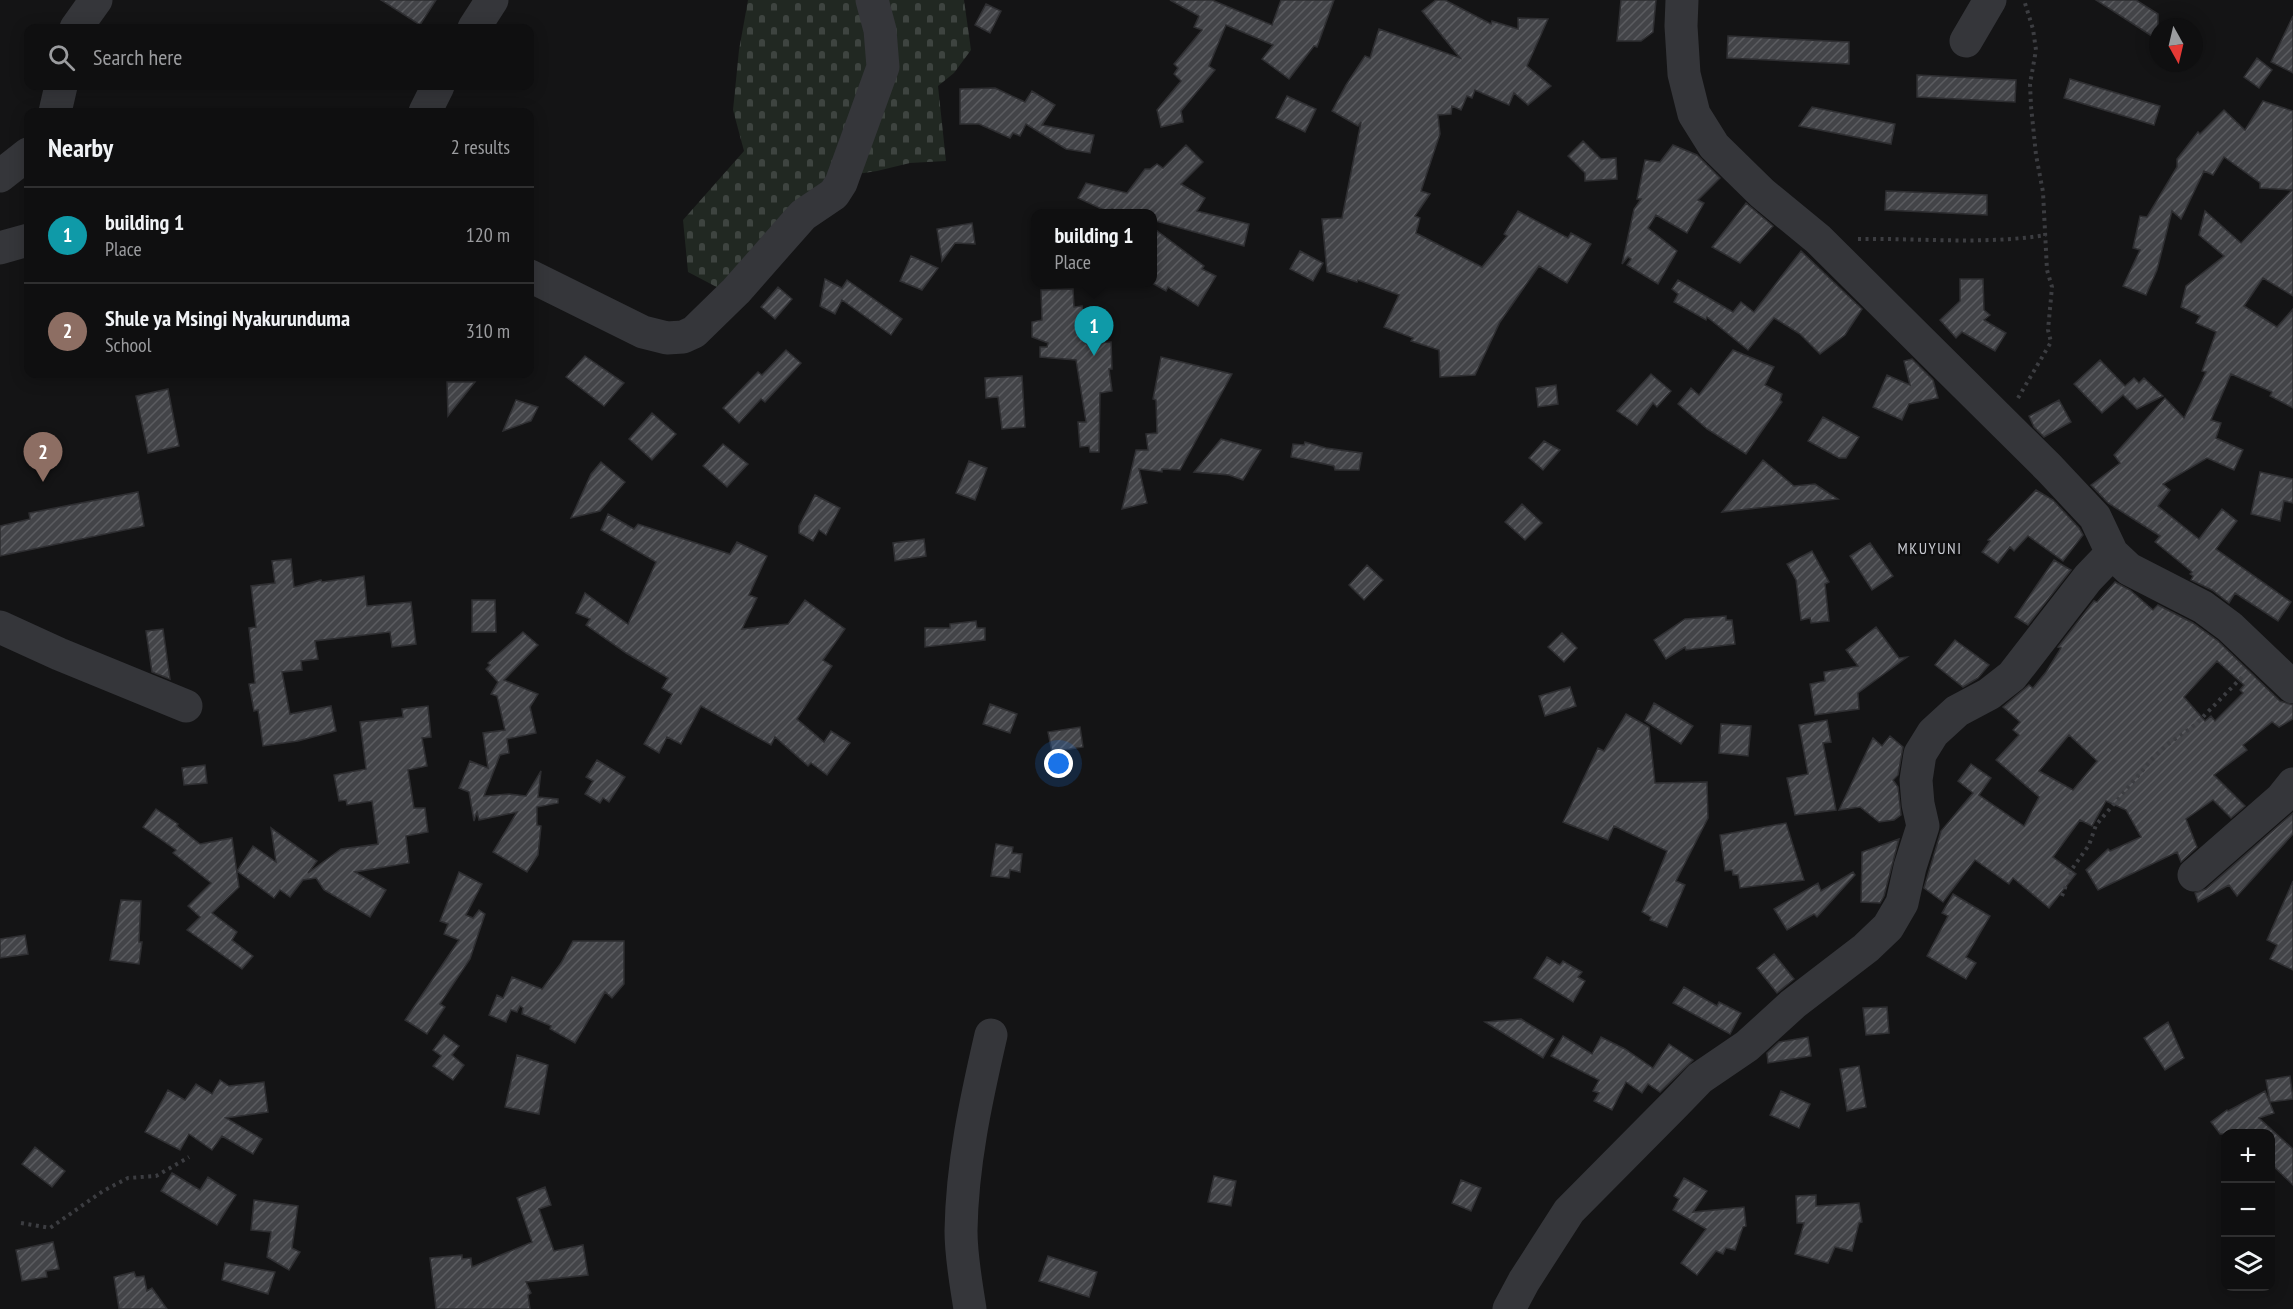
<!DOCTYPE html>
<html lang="en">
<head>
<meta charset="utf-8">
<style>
  body { margin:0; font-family:"PT Sans Narrow",sans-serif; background:#1d1d1e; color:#f1f3f6 }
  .controls { position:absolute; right:18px; bottom:18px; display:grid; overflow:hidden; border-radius:12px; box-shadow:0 3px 15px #0003 }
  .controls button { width:54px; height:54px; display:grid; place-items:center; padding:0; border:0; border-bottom:2px solid #2f2f30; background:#0f0f10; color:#f1f3f6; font:30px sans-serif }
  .compass { position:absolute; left:2149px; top:18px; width:54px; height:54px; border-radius:50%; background:#0f0f10; box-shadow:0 3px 15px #0003; rotate:172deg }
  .you { position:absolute; left:1059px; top:764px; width:21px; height:21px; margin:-15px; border:4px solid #fff; border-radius:50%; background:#1a73e8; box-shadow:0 0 0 9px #1a73e833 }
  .badge { display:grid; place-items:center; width:39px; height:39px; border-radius:50%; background:#0f766e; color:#fff; font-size:20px; font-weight:700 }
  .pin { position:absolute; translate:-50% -50px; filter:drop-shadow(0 2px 3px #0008) }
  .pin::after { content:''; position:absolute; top:32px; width:21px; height:18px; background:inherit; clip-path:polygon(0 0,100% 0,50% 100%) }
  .popup { position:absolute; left:1031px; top:209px; width:126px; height:78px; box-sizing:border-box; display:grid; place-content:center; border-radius:12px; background:#0f0f10; filter:drop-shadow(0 2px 4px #0005); font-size:20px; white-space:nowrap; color:#9b9c9f }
  .popup b { font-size:22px; color:#f1f3f6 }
  .popup::after { content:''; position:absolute; left:50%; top:100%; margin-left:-12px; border:12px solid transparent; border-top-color:#0f0f10 }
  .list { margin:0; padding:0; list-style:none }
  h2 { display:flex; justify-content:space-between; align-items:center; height:78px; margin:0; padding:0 24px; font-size:26px }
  h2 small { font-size:20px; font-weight:400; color:#9b9c9f }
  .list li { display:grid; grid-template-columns:39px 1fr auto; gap:18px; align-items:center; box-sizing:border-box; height:96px; padding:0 24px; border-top:2px solid #2f2f30 }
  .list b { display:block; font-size:22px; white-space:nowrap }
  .list p { margin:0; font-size:20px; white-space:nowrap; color:#9b9c9f }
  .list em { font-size:20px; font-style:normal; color:#9b9c9f }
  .icon { flex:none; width:33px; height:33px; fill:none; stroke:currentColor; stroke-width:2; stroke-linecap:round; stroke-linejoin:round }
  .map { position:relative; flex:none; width:2293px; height:1309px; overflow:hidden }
  .search { position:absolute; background:#0f0f10; box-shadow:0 3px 15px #0003; left:24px; top:24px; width:510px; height:66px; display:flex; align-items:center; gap:15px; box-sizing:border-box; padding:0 21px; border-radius:12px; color:#9b9c9f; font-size:22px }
  .panel { position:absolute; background:#0f0f10; box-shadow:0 3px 15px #0003; left:24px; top:108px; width:510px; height:270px; border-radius:12px }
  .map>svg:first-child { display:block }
  .cemetery { fill:url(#cemetery-stones) }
  .building { fill:url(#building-hatch); stroke:#2e2e31; stroke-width:1.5; fill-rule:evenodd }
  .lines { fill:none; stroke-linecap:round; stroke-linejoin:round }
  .path { stroke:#3c3d41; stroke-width:4; stroke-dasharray:3 4.5; stroke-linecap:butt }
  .minor { stroke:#35363a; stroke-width:33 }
  .labels { text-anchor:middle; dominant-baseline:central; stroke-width:4.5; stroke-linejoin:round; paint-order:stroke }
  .neighbourhood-label { font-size:16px; letter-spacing:1.5px; fill:#c8cad1; stroke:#0f0f10 }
</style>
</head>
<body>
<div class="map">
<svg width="2293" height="1309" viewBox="0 0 2293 1309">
  <defs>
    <pattern id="cemetery-stones" width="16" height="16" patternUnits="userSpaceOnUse" patternTransform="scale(1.5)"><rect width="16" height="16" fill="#212822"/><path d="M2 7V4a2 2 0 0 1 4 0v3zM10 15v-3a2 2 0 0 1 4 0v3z" fill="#3e4440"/></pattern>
    <pattern id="building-hatch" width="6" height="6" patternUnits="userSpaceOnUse" patternTransform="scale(1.5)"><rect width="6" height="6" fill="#434448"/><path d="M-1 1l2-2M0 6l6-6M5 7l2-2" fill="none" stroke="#5b5c60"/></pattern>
  </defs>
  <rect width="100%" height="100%" fill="#141415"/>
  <path class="cemetery" d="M748,0H964L971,50L954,73L938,86L946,161L910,163L877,171L845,176L728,293L688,272L683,220L744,151L733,110L739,50Z"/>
  <path class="building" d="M381,0H436L420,25Z
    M1170,0H1212L1272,25L1281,0H1334L1317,47L1314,46L1289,79L1262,59L1273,45L1226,25L1209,66L1215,70L1181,111L1183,122L1161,127L1157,110L1181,81L1174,74L1178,68L1174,64L1202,30L1194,27L1199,16Z
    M1436,0H1445L1491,24L1492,21L1518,29V18L1548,19L1527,66L1551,86L1528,105L1514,93L1509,105L1475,90L1472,98L1467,96L1461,110L1452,106L1451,114L1438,115L1440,134L1421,191L1430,194L1415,216L1420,218L1416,233L1482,267L1507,236L1504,234L1518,211L1568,238L1571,233L1591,244L1567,283L1539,266L1500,322L1475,375L1440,377L1439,350L1411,341L1413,338L1384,327L1399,295L1358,280L1357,282L1327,272L1322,219L1342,218L1361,122L1358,126L1332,111L1346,85L1365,56L1370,58L1379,29L1460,58L1422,11Z
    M1621,0H1656L1653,32L1641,41H1617Z
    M2096,0H2136L2158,14V40Z
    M986,4L1001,11L990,33L975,25Z
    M2293,16V73L2271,62Z
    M1728,36L1849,42V64L1727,58Z
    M2257,58L2272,70L2259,88L2244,77Z
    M1917,75L2016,80L2015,102L1917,97Z
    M2070,79L2160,106L2154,125L2064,98Z
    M995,88L1025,102L1032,91L1055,105L1042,125L1094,135L1090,153L1066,149L1026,124L1020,136L1013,133L1010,138L979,124H960V89Z
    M1287,96L1316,109L1305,132L1276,118Z
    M2263,101L2293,111V296L2263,278L2244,306L2277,327L2293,309V408L2270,396L2272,392L2231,374L2211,420L2221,423L2216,438L2243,450L2234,470L2207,458L2163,484L2170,490L2158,506L2199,539L2222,509L2237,521L2216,549L2291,602L2278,621L2235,593L2229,603L2212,590L2191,580L2193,576L2190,574L2192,572L2155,542L2160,536L2108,503L2091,485L2120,463L2114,455L2165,398L2184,418L2206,372L2202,371L2216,332L2196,323L2200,316L2181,307L2186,286L2224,256L2199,235L2205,211L2241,243L2292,190L2260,188V183L2224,157L2213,175L2204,171L2181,219L2172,211L2157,270L2146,295L2123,286L2140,250L2133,248L2140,216L2147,217L2177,167V159L2198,132L2200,134L2224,110L2245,130Z
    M1812,107L1895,124L1891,144L1799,126Z
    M1583,141L1601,159L1616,158L1617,179L1585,181V173L1568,156Z
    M1186,145L1203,162L1181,184L1205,198L1197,211L1249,224L1244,246L1152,220V213H1128L1112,209L1110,213L1078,198L1086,183L1127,193L1145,169H1150L1157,164L1163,168Z
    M1673,145L1697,155L1720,178L1698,200L1704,203L1687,233L1656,215L1648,228L1677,251L1658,284L1627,265L1631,259L1628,257L1622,264L1634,209L1641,199H1637L1645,160L1660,162Z
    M1886,191L1987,195V215L1885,210Z
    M1746,203L1773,226L1740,263L1712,247Z
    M972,223L975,244L955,243L942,261L937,229Z
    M1152,227L1204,266L1202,269L1216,276L1198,306L1168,287L1166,291L1152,283Z
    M1300,251L1323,263L1313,281L1290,269Z
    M1801,251L1862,309L1845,335L1820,354L1800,334L1774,318L1748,350L1707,317L1706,320L1674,302L1678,294L1672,289L1678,280L1733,312L1741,302L1754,312Z
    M911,256L938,268L922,290L900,281Z
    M825,279L842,288L847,280L902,319L891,335L842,300L835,314L820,306Z
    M1960,279H1983L1984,310L1990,315L1984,320L2006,333L1995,351L1962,332L1956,338L1940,320L1960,301Z
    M778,287L792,299L775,319L761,307Z
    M1073,289L1074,307L1082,306L1087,344L1111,342L1112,369H1109L1112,391L1100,393L1099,452H1090L1089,446L1080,447L1078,422H1086L1076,360L1040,357V347H1047L1048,343L1032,337V322L1042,320L1041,290Z
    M786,350L801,363L765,402L761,399L739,423L723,408L758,372L762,375Z
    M1733,350L1774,367L1765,385L1782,394L1780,400L1782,402L1746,454L1707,429L1678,404L1691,388L1699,395Z
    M585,356L624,383L604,406L566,377Z
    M1161,357L1232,374L1180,470L1162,469V472L1139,469L1147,503L1122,509L1136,450H1148L1146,434L1157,433L1156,400L1153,399Z
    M1912,359L1933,380L1938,398L1909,404L1902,420L1873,407L1887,375L1910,385L1904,361Z
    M2100,360L2125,386L2134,378L2139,383L2144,378L2163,396L2137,409L2123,395L2102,413L2074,384Z
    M1651,374L1671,391L1657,407L1653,403L1637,425L1617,411Z
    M1022,376L1025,427L1002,429L998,397L986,398L985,378Z
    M447,382H475L448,416Z
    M1556,385L1558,404L1538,407L1536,388Z
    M168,389L179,446L148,453L136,396Z
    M516,400L538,407L531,421L503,431Z
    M2059,400L2071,422L2044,437L2034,427L2029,416Z
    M652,413L676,434L652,460L629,439Z
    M1823,417L1859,437L1846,458H1839L1808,441Z
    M1221,439L1261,450L1243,480L1229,475L1194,472Z
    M1544,441L1560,450L1543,470L1529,458Z
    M1305,442L1326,448L1362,453L1359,470H1335L1334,466L1291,457L1293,444L1304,445Z
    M723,444L748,464L727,487L703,466Z
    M1763,460L1794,486L1815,484L1838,499L1722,512Z
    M969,461L987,468L975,500L956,493Z
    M601,462L625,482L600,511L571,518L591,474Z
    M2260,472L2293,479V503L2284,501L2280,521L2251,514Z
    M2036,490L2053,500L2079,528L2083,535L2063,561L2028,536L2014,551L2010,547L1998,563L1982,552L1990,541L1988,540Z
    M138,492L144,526L0,556V526L30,519L29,513Z
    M815,495L840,508L826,535L819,530L813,541L799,533V526Z
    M1522,504L1542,523L1525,540L1505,522Z
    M608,514L634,529L638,524L730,554L737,542L767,556L749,595L757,598L742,629L788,624L805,600L845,629L823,660L832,666L797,719L824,742L831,731L850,743L827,775L811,763L808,766L775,737L771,745L701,706L681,744L667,737L659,753L644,744L672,694L662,688L668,678L626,653L586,625L590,619L576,613L585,593L628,624L656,562L601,530Z
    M924,539L926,556L895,561L893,543Z
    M1870,543L1893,576L1872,590L1850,556Z
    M1812,551L1829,582L1825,584L1829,621L1811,623L1810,618L1801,620L1796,580L1787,564Z
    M291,559L294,587L321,580L322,582L364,576L367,606L411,602L416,644L392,647L390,632L315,641L318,659L301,661L302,670L282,672L290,714L331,706L336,731L298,741L263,746L258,710L254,711L249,684L255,683L249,628L256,627L251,586L275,583L272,561Z
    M2054,560L2071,570L2028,625L2015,617Z
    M1367,565L1383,580L1364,600L1349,585Z
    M2115,582L2130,590L2153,610L2158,605L2193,623L2218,641L2280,701L2293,705V719L2279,727L2272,722L2243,745L2247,750L2214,775L2245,806L2231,818L2213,800L2186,819L2197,847L2181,862L2177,852L2098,890L2086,870L2108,849L2110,851L2141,837L2126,810L2106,801L2092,826L2080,820L2053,857L2076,874L2049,908L2013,878L2009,884L1975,860L1943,902L1924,888L1941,831L1973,793L1958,781L1971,764L1991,778L1979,795L2024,826L2039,797L1996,760L2019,735L2013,730L2020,722L2003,707L2029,685L2033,688L2046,672L2061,648L2058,647L2094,601L2097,602ZM2217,661L2244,685L2240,690L2243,693L2215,721L2211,716L2205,721L2184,697ZM2069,735L2097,761L2073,790L2039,771Z
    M472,600H495L496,632H472Z
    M1726,616V620H1732L1735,644L1686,650L1685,647L1666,659L1654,640L1685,619Z
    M976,621L977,628H985V640L925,647V628H950V624Z
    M1876,627L1899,658L1907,657L1858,693L1859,709L1815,715L1810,684L1825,681L1824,672L1858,666L1846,650Z
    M163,629L170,679L152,672L146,631Z
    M523,632L538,645L504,680L538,694L530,707L536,733L507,739L509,753L500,755L484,796L509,794L526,796L541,771L538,797L558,799V803L537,807V825L541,826L538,855L527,872L493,852L517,812L479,820L477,812L474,821L469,792L459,788L470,761L488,768L483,733L505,730L497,696L491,694L498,682L486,669L490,665L488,663Z
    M1562,633L1577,648L1564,662L1548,647Z
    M1955,640L1989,665L1978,678L1963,687L1935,665Z
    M1570,687L1576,706L1545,716L1539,696Z
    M1654,703L1693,726L1681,744L1645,721Z
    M990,704L1017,714L1010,733L983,724Z
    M428,706L431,737L422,738L427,766L408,770L414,808H425L428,832L406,836L409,863L355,872L386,890L370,917L324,890L316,878L303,880L290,897L280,890L274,898L237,871L253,846L276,862L271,828L317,861L308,873L341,849L378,844L372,801L347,805L346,800L339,801L334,775L366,769L360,722L403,717L402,709Z
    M1626,714L1649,727L1655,783L1707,782L1708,818L1676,881L1685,885L1667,927L1650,920L1651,917L1642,912L1667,851L1614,826L1608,840L1563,822L1598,748L1604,751Z
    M1827,720L1831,742L1823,743L1836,810L1795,815L1787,778L1808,774L1799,725Z
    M1721,724L1751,726L1748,756L1719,753Z
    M1080,727L1083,747L1052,752L1048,732Z
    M1890,736L1903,747L1898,775L1893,780L1898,787L1901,815L1894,820L1879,822L1860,807L1839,810L1873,738L1882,746Z
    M597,760L625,777L609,802L603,798L600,803L585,794L593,781L586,777Z
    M205,765L207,783L184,785L182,768Z
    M156,809L178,824L177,826L200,844L232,838L239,887L212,913L237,932L232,940L253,956L242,969L187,930L200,917L188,906L211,883L173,853L176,850L143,827Z
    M2293,813V834L2237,896L2229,885L2198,902L2195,893L2206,889Z
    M1786,823L1804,880L1740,888L1738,875H1733L1732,870L1725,871L1720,835Z
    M1899,839L1884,896L1880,903L1861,902L1862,852Z
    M996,844L1013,847L1012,853L1022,854L1020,872L1010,870L1009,878L991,876Z
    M459,872L482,884L466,915L473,918L479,910L485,914L470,959L440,1004L445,1007L427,1034L405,1020L459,940L444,934L448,924L440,921Z
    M1853,872L1855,875L1817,917L1814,914L1787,930L1774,909L1818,883L1821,891Z
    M2293,881V970L2270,959L2277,945L2267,940Z
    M1953,894L1990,916L1966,957L1976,963L1966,979L1927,956L1948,916L1942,913Z
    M121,900L141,901L139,942H142L139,964L110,960Z
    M25,935L28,954L0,958V939Z
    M573,941H624V984L612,998L605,992L575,1043L550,1029L551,1026L522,1014L523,1008L520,1006L517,1012L511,1010L506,1022L489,1015L497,995L503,998L512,977L542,989L561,963Z
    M1774,954L1794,979L1777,993L1757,968Z
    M1547,957L1560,965L1563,961L1582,972L1578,977L1585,981L1573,1002L1534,978Z
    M1684,987L1717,1006L1719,1002L1741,1013L1730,1034L1673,1003Z
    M1887,1007L1889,1033L1866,1035L1863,1008Z
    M1521,1019L1554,1039L1543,1058L1485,1022Z
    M2168,1022L2184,1058L2165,1070L2144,1038Z
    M444,1035L459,1046L452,1055L464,1065L453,1080L433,1066L441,1056L433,1050Z
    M1563,1036L1592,1054L1601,1037L1625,1049L1653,1068L1669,1044L1693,1060L1660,1092L1648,1084L1642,1093L1626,1082L1612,1110L1594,1101L1599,1093L1593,1091L1599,1080L1551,1056Z
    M1808,1037L1811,1056L1768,1063L1767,1053L1779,1042Z
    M517,1055L548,1065L539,1114L505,1107Z
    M1859,1066L1866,1107L1847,1111L1840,1069Z
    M2290,1076L2293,1099L2270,1102L2266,1080Z
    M220,1080L229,1086L264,1082L268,1112L226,1118L262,1139L253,1154L222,1136L212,1150L189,1134L180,1150L145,1132L168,1090L185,1100L196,1084L212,1094Z
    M1781,1091L1810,1104L1799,1128L1770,1115Z
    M2265,1091L2274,1113L2259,1118L2293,1149V1185L2271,1164V1134H2220L2211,1122L2227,1110L2228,1111Z
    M35,1147L65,1171L52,1187L22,1164Z
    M172,1173L200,1190L208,1177L236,1195L217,1225L161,1191Z
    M1214,1176L1236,1181L1231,1206L1208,1202Z
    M1684,1178L1707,1191L1693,1212L1744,1207L1746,1226L1743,1227L1735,1250L1726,1248L1723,1254L1716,1251L1697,1275L1681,1263L1706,1229L1673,1210L1679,1199L1674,1196Z
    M1461,1180L1481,1188L1471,1211L1452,1203Z
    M545,1187L551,1205L539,1209L554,1251L583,1245L588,1275L526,1282L531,1293L528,1295L530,1309H436L430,1258L462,1255V1259L471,1258L472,1267L532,1242L517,1198Z
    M1816,1195V1206L1859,1203L1862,1222L1859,1223L1852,1251L1835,1247L1828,1263L1795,1254L1804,1223H1797L1796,1196Z
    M254,1200L298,1206L292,1248L300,1252L289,1270L267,1257L271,1232L251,1230Z
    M53,1242L59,1269L46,1271L47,1277L22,1281L16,1250Z
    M1048,1256L1097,1272L1089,1297L1039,1281Z
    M225,1263L275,1272L268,1294L222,1280Z
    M134,1272L136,1277L144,1276L147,1291L152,1288L167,1309H119L114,1277Z"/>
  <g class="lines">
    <path class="path" d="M1858,239C1921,238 1983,245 2046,235
      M2018,398L2051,342L2048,330L2052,287L2047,270L2043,192L2036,155L2031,106L2030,84L2036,50L2033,29L2024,0
      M2062,896L2072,869L2089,845L2096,825L2153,758L2168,744L2195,725L2243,676
      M21,1223L50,1228L103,1191L128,1178L156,1176L189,1157"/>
    <path class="minor" d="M1682,0L1681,26L1684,74L1694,114L1714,146L1762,193L1818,239L2049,468L2095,517L2112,553L2129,569L2203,607L2230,627L2293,687
      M76,28L96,0
      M474,28L492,0
      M1966,41L1990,0
      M55,112L61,86
      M425,112L438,86
      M0,176L28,154
      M0,248L28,240
      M530,276L643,332L667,338L683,337L694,332L736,291L795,224L803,215L834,194L841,183L883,67L880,30L872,0
      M0,627L59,654L186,706
      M2194,875L2281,799L2293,784
      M970,1309C966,1283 961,1257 961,1231C962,1164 976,1100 991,1035
      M1509,1309L1524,1281L1569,1211L1675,1104L1700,1078L1747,1046L1793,1004L1866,948L1888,927L1902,903L1910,867L1923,826L1918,804L1916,780L1920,754L1933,733L1957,711L1989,694L2012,676L2088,578L2112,553"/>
  </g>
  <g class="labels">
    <g class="neighbourhood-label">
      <text x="1930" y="548">MKUYUNI</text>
    </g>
  </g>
</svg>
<div class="controls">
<button>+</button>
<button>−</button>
<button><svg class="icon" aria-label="layers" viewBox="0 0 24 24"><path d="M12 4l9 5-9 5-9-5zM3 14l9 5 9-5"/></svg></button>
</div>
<svg class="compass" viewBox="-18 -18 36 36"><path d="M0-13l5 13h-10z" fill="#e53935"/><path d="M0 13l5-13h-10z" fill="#9b9c9f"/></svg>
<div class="you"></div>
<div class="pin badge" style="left:1094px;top:356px;background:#0f9aa8">1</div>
<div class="popup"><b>building 1</b>Place</div>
<div class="pin badge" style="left:43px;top:482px;background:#8d6e63">2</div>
<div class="search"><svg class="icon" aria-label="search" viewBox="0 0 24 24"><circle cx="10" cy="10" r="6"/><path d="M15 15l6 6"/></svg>Search here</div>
<section class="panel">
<h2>Nearby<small>2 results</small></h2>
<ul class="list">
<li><span class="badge" style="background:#0f9aa8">1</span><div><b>building 1</b><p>Place</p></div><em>120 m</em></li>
<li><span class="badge" style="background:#8d6e63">2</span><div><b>Shule ya Msingi Nyakurunduma</b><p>School</p></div><em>310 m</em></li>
</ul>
</section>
</div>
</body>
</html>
